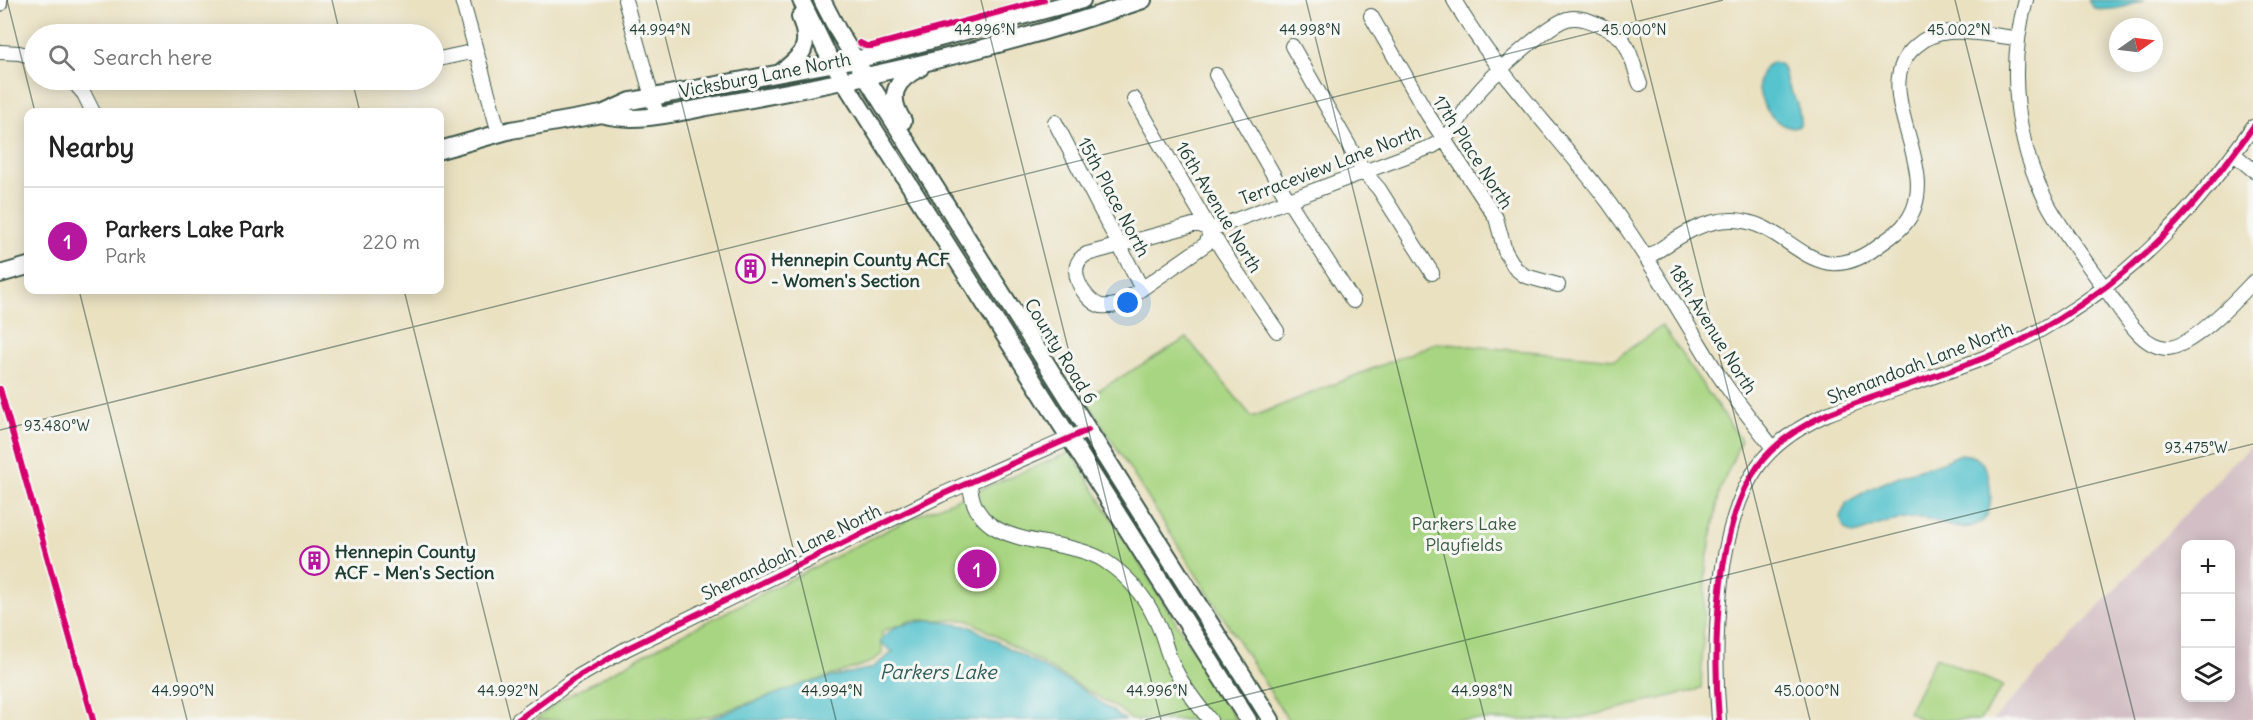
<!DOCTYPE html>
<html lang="en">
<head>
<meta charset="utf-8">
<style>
  body { margin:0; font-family:Delius,sans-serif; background:#f6f6f6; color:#222 }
  .controls { position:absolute; right:18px; bottom:18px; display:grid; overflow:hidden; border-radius:12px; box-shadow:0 3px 15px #0003 }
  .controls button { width:54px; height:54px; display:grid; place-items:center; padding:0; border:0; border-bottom:2px solid #e0e0e0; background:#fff; color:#222; font:30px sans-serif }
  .compass { position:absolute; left:2109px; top:18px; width:54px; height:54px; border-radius:50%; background:#fff; box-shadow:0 3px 15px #0003; rotate:76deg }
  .you { position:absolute; left:1128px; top:303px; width:21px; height:21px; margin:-15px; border:4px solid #fff; border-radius:50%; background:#1a73e8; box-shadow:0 0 0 9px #1a73e833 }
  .badge { display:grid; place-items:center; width:39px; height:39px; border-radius:50%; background:#b5179e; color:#fff; font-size:20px; font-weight:700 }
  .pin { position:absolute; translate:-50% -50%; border:3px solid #fff; box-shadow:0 2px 6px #0006 }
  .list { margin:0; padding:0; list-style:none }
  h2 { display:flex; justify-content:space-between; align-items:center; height:78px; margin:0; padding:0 24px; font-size:26px }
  h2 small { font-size:20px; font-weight:400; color:#767676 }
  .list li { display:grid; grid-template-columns:39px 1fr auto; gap:18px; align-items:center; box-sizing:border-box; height:108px; padding:0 24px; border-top:2px solid #e0e0e0 }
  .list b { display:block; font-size:22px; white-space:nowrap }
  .list p { margin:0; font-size:20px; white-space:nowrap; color:#767676 }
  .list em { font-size:20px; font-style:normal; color:#767676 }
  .icon { flex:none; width:33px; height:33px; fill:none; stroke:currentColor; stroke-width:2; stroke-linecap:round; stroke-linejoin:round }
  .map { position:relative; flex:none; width:2253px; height:720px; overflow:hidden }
  .search { position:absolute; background:#fff; box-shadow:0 3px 15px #0003; left:24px; top:24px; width:420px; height:66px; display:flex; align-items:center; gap:15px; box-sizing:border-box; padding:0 21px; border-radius:33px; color:#767676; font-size:22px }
  .panel { position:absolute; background:#fff; box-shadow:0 3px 15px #0003; left:24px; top:108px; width:420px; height:186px; border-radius:12px }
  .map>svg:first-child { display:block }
  .industrial { fill:#d2bec4; fill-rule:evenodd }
  .green { fill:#a8d581; stroke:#64895a; stroke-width:1.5 }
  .water { fill:#56c3cd; stroke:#3a8080; stroke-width:1.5 }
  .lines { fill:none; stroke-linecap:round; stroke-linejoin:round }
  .minor-casing { stroke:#3d5649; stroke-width:16 }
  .major-casing { stroke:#3d5649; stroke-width:20 }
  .minor { stroke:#fff; stroke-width:14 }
  .major { stroke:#fff; stroke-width:16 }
  .cycleway-casing { stroke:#f6f6f2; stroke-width:10 }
  .cycleway { stroke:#d6006c; stroke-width:6 }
  .ticks { fill:none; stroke:#1f3d34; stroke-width:1.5; stroke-opacity:0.45 }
  .labels { text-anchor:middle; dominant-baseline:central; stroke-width:6; stroke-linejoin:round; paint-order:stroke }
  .street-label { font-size:18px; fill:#1f3d34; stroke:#f6f6f2 }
  .poi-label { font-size:18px; font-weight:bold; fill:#1f3d34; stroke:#f6f6f2; text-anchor:start }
  .park-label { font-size:18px; fill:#3a5b43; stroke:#f6f6f2 }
  .water-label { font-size:20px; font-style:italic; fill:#2d5e5a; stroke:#f6f6f2 }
  .ticks-label { font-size:15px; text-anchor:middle; fill:#1f3d34; stroke:#f6f6f2; stroke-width:6; stroke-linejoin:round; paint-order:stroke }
</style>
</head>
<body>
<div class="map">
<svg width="2253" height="720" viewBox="0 0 2253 720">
  <rect width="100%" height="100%" fill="#f6f6f2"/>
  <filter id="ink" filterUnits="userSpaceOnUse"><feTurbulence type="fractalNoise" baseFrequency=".0167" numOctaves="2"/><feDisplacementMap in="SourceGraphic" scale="12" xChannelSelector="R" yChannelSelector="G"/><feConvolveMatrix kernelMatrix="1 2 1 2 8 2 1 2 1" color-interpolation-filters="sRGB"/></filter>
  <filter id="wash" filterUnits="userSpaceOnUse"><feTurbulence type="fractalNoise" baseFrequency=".008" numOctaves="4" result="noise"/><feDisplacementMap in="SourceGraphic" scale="24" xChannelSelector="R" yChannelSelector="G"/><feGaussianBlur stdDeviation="1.35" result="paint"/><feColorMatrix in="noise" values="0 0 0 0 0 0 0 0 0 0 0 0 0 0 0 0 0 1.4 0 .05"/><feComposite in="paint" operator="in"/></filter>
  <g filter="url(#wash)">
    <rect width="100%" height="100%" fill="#eae1c1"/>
    <path class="industrial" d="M2253,445V720H1993L2234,462ZM2186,544H2230V698H2186Z"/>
    <path class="green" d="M1662,326L1741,440L1720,490L1706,565L1701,689L1571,720H1288L1085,398L1187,338L1252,417L1436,343L1615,359Z
      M1071,452L1236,720H1131L1122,711L969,620H913L882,631V654L869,663L698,720H536L557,702L669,641L911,518Z
      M1936,657L2003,686L1980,720H1923L1908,712Z"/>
    <path class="water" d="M2088,0H2144C2127,7 2113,11 2094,9Z
      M1773,62C1785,64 1785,75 1787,84C1788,87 1791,90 1792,93C1798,104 1801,114 1800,126C1775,138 1738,79 1773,62Z
      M1961,454C1968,455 1974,455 1979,460C1991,469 1993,499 1988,513C1986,520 1981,522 1975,525C1957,534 1938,519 1920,518C1907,518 1891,521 1879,525C1869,528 1862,533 1852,534L1844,528L1840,517L1847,502L1870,489L1906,473L1940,463Z
      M933,620L971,627L1080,688L1125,720H707L803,684L872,668L893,652L880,643C891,622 912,623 933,620Z"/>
  </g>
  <g filter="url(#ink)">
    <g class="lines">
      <defs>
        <path id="minor" d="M462,0L499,133
          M625,0L657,115
          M1454,0C1496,74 1558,134 1609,203C1647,256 1680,312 1714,368C1732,396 1753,422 1773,448
          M2026,0C2007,68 2015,145 2050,208C2068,239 2091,269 2112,298C2125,316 2142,348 2168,348C2192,347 2236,300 2253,282
          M0,4V0
          M1371,16L1428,115L1496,218L1505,251L1515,268L1525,276L1558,285
          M1292,46L1364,172L1379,189L1432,273
          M0,52L19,53L34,57
          M434,60L476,51
          M1216,75L1288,200L1353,301
          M72,80L84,94L93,112
          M1134,99L1222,250L1277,331
          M1055,122L1142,289
          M2234,154L2253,170
          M1193,225H1201L1209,230V237L1206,244L1120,304C1113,306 1108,307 1101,306C1084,301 1063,266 1087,254Z
          M1209,230L1433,146C1460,130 1458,116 1476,95C1490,77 1547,25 1567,19C1579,16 1591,21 1602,26C1610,30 1619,34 1624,42C1632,54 1635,71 1640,84
          M1647,258C1673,241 1700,219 1733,220C1791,221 1812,296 1878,246C1886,240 1896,234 1903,226C1951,173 1863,91 1916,46C1925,38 1937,33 1949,32C1971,30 1996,36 2017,38
          M970,483C973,554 1061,533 1105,561C1131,578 1150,603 1161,632C1165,642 1167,653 1172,663C1181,684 1195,702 1210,720
          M518,720L574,679L626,649L941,495L1088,430
          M1719,720C1713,649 1715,526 1758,466C1775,442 1801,426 1827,414C1880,393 1936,377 1989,356C2013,346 2036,333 2057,320C2142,268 2196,207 2253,127"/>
        <path id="major" d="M801,0L826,51L850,91L1248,720
          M822,0L838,31L872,87L1271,720
          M780,73C803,55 812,47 800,17
          M602,114C637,125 687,110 723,104C865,79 1007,47 1143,0
          M903,121C887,96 895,80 920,68
          M440,150L511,130L602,114L631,101L868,57L1082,0
          M0,274L28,266"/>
      </defs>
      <use href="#minor" class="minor-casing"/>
      <use href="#major" class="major-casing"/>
      <use href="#minor" class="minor"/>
      <use href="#major" class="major"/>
      <defs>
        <path id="cycleway" d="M860,43L866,46H872L1044,0
          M0,389L93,720
          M518,720L574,679L626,649L941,495L1088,430
          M1719,720C1713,649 1715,526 1758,466C1775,442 1801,426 1827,414C1880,393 1936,377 1989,356C2013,346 2036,333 2057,320C2142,268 2196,207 2253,127"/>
      </defs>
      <use href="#cycleway" class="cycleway-casing"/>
      <use href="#cycleway" class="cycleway"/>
    </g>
  </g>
  <path class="ticks" d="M7,0L35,112M332,0L340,34M656,0L836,720M981,0L1161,720M1306,0L1485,720M1631,0L1810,720M1955,0L2135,720M352,80L360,112M79,290L187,720M404,290L511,720M0,430L1723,0M1145,720L2253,444"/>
  <defs>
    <symbol id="building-ring" viewBox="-11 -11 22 22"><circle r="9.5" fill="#f6f6f2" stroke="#b5179e" stroke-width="1.5"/><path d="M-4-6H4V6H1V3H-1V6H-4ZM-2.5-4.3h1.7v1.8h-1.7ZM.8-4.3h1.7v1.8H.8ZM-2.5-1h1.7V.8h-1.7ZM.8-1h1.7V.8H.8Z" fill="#b5179e"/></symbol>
  </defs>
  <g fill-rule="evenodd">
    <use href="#building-ring" x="734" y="252" width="33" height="33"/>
    <use href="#building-ring" x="298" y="544" width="33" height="33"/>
  </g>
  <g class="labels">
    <g class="street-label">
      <text transform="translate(765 75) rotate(-11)">Vicksburg Lane North</text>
      <text transform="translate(1473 152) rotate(57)">17th Place North</text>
      <text transform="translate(1330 165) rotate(-21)">Terraceview Lane North</text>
      <text transform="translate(1114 197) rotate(62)">15th Place North</text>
      <text transform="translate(1219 207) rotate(59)">16th Avenue North</text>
      <text transform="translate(1713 329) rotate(58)">18th Avenue North</text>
      <text transform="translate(1061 351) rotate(58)">County Road 6</text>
      <text transform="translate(1920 363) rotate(-21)">Shenandoah Lane North</text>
      <text transform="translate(791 552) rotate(-26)">Shenandoah Lane North</text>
    </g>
    <g class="poi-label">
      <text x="771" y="259">Hennepin County ACF<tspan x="771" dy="21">- Women's Section</tspan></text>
      <text x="335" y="551">Hennepin County<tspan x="335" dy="21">ACF - Men's Section</tspan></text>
    </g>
    <g class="park-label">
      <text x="1464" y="523">Parkers Lake<tspan x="1464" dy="21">Playfields</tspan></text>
    </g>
    <g class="water-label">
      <text x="938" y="671">Parkers Lake</text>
    </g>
  </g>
  <g class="ticks-label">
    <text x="660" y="35">44.994°N</text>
    <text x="985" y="35">44.996°N</text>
    <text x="1310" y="35">44.998°N</text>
    <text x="1634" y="35">45.000°N</text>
    <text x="1959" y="35">45.002°N</text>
    <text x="57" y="431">93.480°W</text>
    <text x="2196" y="453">93.475°W</text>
    <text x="183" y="696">44.990°N</text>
    <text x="508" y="696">44.992°N</text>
    <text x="832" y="696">44.994°N</text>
    <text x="1157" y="696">44.996°N</text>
    <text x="1482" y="696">44.998°N</text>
    <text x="1807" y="696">45.000°N</text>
  </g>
</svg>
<div class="controls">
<button>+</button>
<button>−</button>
<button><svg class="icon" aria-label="layers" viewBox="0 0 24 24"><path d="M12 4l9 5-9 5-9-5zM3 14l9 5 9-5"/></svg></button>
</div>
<svg class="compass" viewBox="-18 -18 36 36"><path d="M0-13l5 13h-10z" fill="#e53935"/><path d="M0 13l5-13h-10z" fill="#767676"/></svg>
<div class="you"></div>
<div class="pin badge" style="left:977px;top:569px">1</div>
<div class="search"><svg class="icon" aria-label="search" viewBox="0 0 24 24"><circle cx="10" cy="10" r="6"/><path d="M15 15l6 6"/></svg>Search here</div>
<section class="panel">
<h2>Nearby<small></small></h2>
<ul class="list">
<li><span class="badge">1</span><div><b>Parkers Lake Park</b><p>Park</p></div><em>220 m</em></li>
</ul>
</section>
</div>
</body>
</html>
